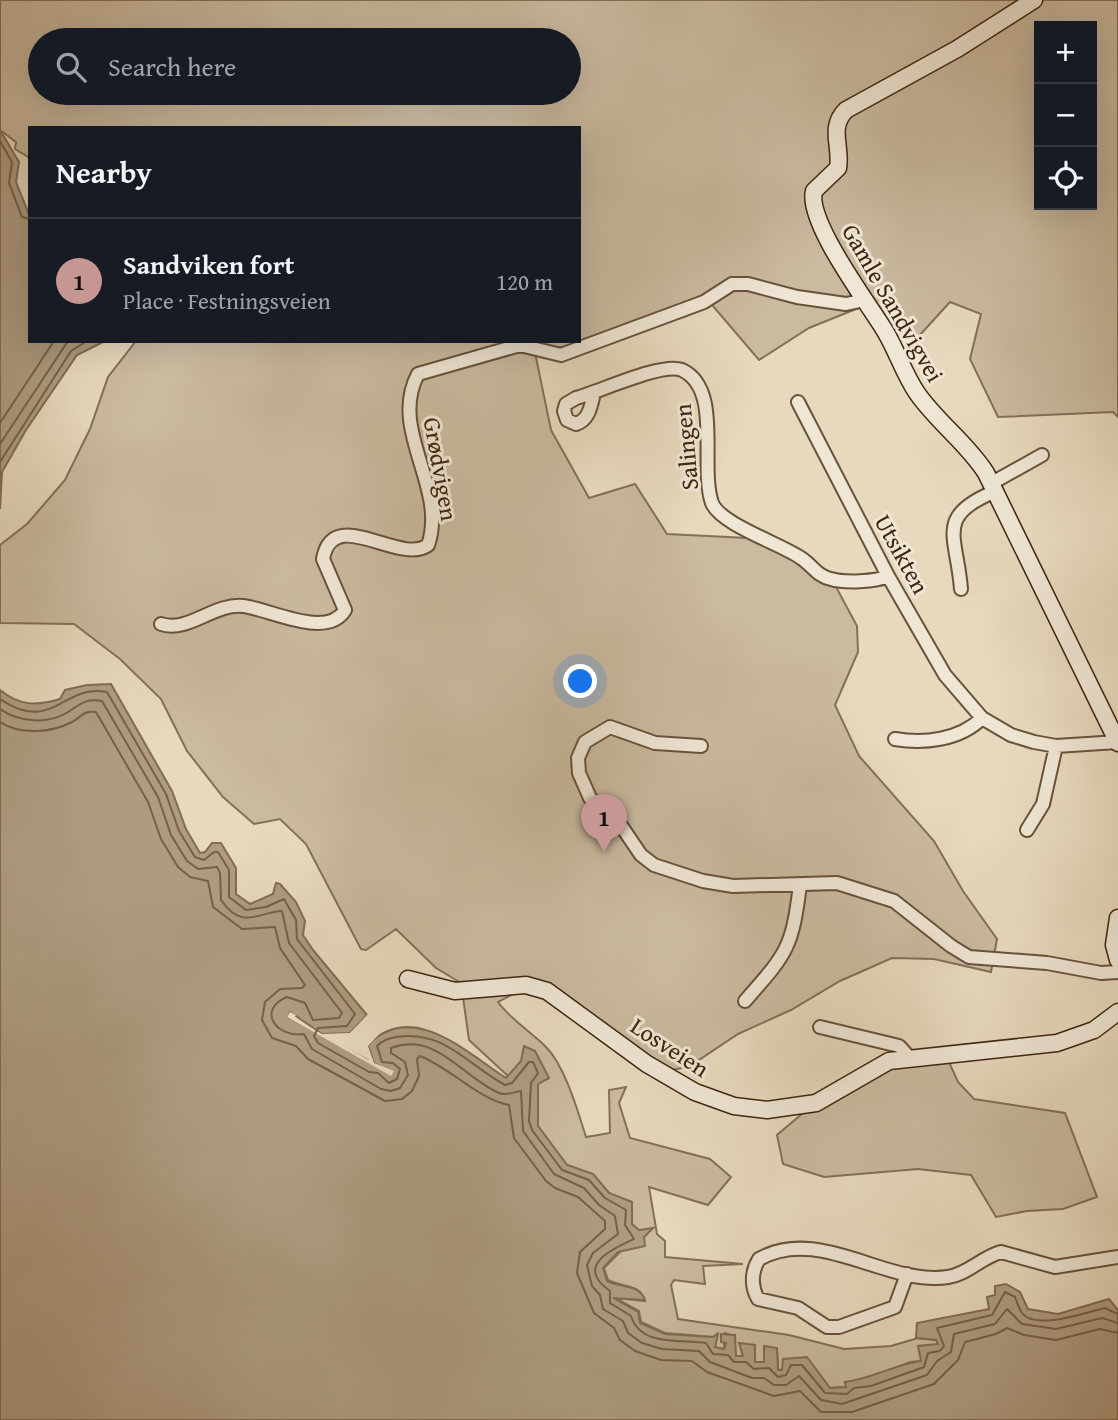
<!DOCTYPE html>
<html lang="en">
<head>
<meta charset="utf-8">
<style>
  body { margin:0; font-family:"Gentium Book Plus",serif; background:#242831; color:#f1f3f6 }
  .controls { position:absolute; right:21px; top:21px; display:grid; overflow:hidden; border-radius:0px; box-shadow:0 7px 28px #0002 }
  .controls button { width:63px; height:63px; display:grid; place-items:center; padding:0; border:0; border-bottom:2px solid #363941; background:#171b24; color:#f1f3f6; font:35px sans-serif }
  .you { position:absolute; left:581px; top:682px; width:24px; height:24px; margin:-18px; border:5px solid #fff; border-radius:50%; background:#1a73e8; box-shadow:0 0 0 10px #1a73e833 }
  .badge { display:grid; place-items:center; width:46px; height:46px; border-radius:50%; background:#c59692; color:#111; font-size:23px; font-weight:700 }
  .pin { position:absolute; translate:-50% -58px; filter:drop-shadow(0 2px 4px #0008) }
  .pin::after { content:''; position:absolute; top:37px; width:24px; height:21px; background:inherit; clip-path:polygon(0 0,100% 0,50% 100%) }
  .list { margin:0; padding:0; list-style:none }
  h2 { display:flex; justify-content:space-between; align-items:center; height:91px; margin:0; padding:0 28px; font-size:30px }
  h2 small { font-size:23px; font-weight:400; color:#9ea1a6 }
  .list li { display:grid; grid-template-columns:46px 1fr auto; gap:21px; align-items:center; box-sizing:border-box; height:126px; padding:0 28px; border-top:2px solid #363941 }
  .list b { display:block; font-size:26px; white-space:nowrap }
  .list p { margin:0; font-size:23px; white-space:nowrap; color:#9ea1a6 }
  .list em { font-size:23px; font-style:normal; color:#9ea1a6 }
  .icon { flex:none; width:38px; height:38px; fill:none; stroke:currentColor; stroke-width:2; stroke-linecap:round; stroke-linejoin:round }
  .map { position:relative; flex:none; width:1118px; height:1420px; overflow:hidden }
  .search { position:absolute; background:#171b24; box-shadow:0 7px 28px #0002; left:28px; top:28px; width:553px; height:77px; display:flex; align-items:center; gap:18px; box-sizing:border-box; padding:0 24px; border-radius:38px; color:#9ea1a6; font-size:26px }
  .panel { position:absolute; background:#171b24; box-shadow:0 7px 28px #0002; left:28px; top:126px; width:553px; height:217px; border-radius:0px }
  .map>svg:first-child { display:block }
  .green { fill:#cabaa0; stroke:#847057; stroke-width:2; fill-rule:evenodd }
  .water { fill:#ae9c82; stroke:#826c54; stroke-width:2 }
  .pier { fill:#e7d9be }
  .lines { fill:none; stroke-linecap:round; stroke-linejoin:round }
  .shore { stroke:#766048; stroke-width:2 }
  .street-casing { stroke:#69523a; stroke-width:16 }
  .secondary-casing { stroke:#3f250e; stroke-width:19 }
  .street { stroke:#efe6d5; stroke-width:12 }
  .secondary { stroke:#efe6d5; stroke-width:16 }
  .labels { text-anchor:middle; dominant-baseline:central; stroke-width:6; stroke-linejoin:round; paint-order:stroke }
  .street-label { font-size:24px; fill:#3f250e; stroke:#efe6d5 }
</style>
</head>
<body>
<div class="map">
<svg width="1118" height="1420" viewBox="0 0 1118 1420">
  <rect width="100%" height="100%" fill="#e7d9be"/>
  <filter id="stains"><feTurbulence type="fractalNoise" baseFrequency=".00286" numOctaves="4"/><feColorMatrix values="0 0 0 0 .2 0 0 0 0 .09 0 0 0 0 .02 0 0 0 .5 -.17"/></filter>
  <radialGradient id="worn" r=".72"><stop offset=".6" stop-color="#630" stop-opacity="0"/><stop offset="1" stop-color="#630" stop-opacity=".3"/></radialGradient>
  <path class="green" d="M0,0H1118V417L1113,412L998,417L970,359L981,314L950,302L918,337L889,329L861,307L809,328L759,360L707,299L567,347L534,348L551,430L589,498L635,484L667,534L748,538L828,572L857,626L858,652L835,705L859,756L934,841L963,891L997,939L991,972L934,959L892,958L840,981L791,1010L738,1034L690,1066L673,1070L622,1043L576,1010L521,990L498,1002C511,1020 530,1031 546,1047C565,1066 578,1112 586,1137L610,1133L609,1090L626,1087L619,1103L630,1138L710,1159L731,1177L708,1205L649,1187L657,1234L665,1241V1257L743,1264L703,1266L705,1284L674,1280L671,1285L678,1319L789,1335L844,1349L891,1346L918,1338L936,1340L939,1344L921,1361L910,1362L869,1379L845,1382L847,1387L830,1388L812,1366L778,1370L777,1349L764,1362H754L755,1346L742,1352L743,1356H736L732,1336L725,1333L724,1349L715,1348L717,1334L713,1337L665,1333L641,1322L639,1311L615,1298L645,1301C640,1283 623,1288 608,1280L604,1268L621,1251L644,1246V1237L652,1229L639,1231L632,1224L630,1201H622L609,1193L593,1174L567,1165L538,1126V1083L548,1077L535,1051L521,1061L509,1077L469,1040L461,983L436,968L396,929L366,950L361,949L306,844L280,819L254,824L223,797L187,751L161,699L120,659L74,624L0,623V545L27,524L65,480L90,429L108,377L136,341H579V128H30V158L15,149L16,142L0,130ZM1039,26H1092V205H1039ZM40,40H569V93H40Z
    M948,1060L958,1082L974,1099L1065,1113L1097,1197L1063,1209L1027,1211L996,1217L971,1175L918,1169L824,1177L783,1164L777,1135L803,1113L891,1063Z"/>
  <path class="water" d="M0,130L19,162L16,182L30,217V341H105L77,355L26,430L2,472L0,509Z
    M111,684L172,791L186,829L200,853L205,852L212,843H221L236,868V894L250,904L273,894L276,883L280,884L296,902L305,921L303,935L313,950L367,1015L350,1033L322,1034L290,1012L288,1017L388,1071L374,1063L368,1045C412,999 467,1053 506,1078L521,1061L524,1046L535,1051L549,1078L538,1084V1126L567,1165L593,1174L609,1193L632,1202V1224L639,1230L653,1228L644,1237L645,1246L618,1252L603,1268L607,1281C621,1288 639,1284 645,1300L613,1298L638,1312L640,1323L665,1334L713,1337L718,1334L715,1347L724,1349L726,1343L721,1342V1334L735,1335L736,1356H743L739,1343L755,1345V1362H764V1346L777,1348L778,1370H782L783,1359L807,1357L830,1388L846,1387L845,1382C874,1378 896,1364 921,1361L918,1346L938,1344L936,1340L916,1338L917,1323L989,1309L987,1297L995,1295V1286L1006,1284L1020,1292L1028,1309L1058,1314L1109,1299L1118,1310V1420H0V690C19,706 37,706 60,699L65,690L87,685Z"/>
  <path class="pier" d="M290,1012L296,1015L294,1018L322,1034L350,1033L369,1013L370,1018L352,1036L329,1037L369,1060L365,1044L377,1031L384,1029L368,1046L374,1063L394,1071L391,1076L287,1017Z"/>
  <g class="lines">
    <path class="shore" d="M0,141L12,162L9,183L22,217L30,219
      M0,423L54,341
      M0,444L68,341
      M0,462L71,351L87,341
      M0,699C53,735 63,683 107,692L166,794L179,831L195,857L204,860L214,852H218L229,870V897L246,910L266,907L284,899L296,920L297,939L355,1014L347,1026L318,1028L314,1036L318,1043L369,1072L378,1073L389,1083L397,1079L400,1069L393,1063L382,1062L377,1046C383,1040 388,1039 396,1037C443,1029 468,1065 505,1085L512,1083L529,1062H533L538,1073L531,1083L529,1121L532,1130L562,1170L589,1180L605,1198L626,1210L625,1225L634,1239C612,1249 574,1266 610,1291V1303L631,1316C641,1347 679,1339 706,1343L713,1354L728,1355L734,1362H746L754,1369L769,1368L778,1377L786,1375L791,1365H802L825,1393L847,1394L854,1388L871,1386L924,1367L928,1353L940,1351L944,1346L937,1328L992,1315L1005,1292L1015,1297C1017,1302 1019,1309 1022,1313C1036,1331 1087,1312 1105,1308L1118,1314
      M0,709C19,722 48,725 68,712C81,704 85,698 102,701L158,797L171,835L187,861L198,869L217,867L220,873L221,900C242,931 258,912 282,911L289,943L342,1013L339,1018L313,1020L305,1003L287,997C257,1009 275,1038 304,1034L312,1049L381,1089L391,1091L400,1088L408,1075L405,1062L391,1053V1048C436,1031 462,1077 499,1093C507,1096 514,1092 521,1091L523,1131L554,1174L584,1188L599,1205L615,1216L618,1234L593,1253L587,1265L592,1286L600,1295L603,1309L623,1321L628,1333L642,1343L662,1349L699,1351L710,1362L752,1378H764L774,1385H786L799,1376L821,1400L842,1404L927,1375L937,1361L951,1352L954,1334L995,1324L1007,1309L1022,1324L1056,1329L1102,1318L1118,1323
      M0,722C20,735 51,733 72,722C81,717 84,710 96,712L148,802L161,839L178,867L190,877L208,881L213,907L242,929L275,927L280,948L305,985L302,988L280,989L265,1002L262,1020L272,1038L296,1046L308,1059L385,1101L402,1099L412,1091L419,1076L417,1059L420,1056C452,1069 478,1099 509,1105L514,1138L546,1181L555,1188L578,1197L605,1221V1229L580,1252L577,1273L594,1313L614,1328L620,1340L635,1351L661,1360L692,1361L707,1372L774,1396L800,1391L821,1412H852L934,1384L958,1360L965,1342L996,1334L1007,1328L1024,1335L1056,1340L1100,1329L1118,1333"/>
    <defs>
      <path id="street" d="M594,393C591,406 589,420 576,424L567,420L564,411L566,404L576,398C599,392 662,362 682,370C723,389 699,466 712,503C720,524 781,544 801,558C813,566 817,576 831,579C844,583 876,582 888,576
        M798,402L888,576L945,675L982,718L1011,735L1034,742L1056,746L1118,742
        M992,483L1042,455
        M961,589C957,536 934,516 996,491
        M161,624C188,633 214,603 243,606C270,609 327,640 345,610L323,559C333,504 400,566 428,545C448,488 388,430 418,374L520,345L561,355L704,302L732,284H748L797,297L846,304L865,300
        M895,739C924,744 960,740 982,718
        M701,746L655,743L610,727L585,742L578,758L579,773L590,798L622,827L641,855L654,865L703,881L733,886L837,883L894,901L951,946L969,957L1047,963L1101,973L1118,972
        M1027,830L1043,804L1056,746
        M745,1001C787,953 792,949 800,885
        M820,1027L899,1046L910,1058
        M907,1274L895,1307L839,1327H827L798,1308L758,1299C751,1287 751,1272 759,1259C819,1225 886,1286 948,1277C968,1274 982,1257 1001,1252L1055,1267L1118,1257"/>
      <path id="secondary" d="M1034,0L957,49L846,110C828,128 842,147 838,168L814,191C806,221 868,303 885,331C897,351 904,374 917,393C937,422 967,443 986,473L1118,743
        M1118,918L1114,945L1118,960
        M408,979L455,991L526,985L547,991L647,1064L695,1092L734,1106L767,1110L816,1103L889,1061L1057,1043L1094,1030L1118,1012"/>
    </defs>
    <use href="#street" class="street-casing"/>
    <use href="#secondary" class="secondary-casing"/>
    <use href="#street" class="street"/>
    <use href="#secondary" class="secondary"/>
  </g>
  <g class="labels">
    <g class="street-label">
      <text transform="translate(893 303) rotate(60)">Gamle Sandvigvei</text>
      <text transform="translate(686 447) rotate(-95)">Salingen</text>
      <text transform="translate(441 469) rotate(80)">Grødvigen</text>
      <text transform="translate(902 554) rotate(61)">Utsikten</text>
      <text transform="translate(670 1047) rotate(33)">Losveien</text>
    </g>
  </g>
  <rect width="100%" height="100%" filter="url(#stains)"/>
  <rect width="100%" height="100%" fill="url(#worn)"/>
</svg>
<div class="controls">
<button>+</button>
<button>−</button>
<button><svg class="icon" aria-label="locate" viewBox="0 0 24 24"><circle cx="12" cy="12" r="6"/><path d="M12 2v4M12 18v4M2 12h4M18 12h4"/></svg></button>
</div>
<div class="you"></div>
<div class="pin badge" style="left:604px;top:852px">1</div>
<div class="search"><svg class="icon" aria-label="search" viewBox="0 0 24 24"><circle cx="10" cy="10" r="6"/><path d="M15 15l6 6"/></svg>Search here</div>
<section class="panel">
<h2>Nearby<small></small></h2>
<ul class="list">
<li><span class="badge">1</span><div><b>Sandviken fort</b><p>Place · Festningsveien</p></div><em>120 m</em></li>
</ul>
</section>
</div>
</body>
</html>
